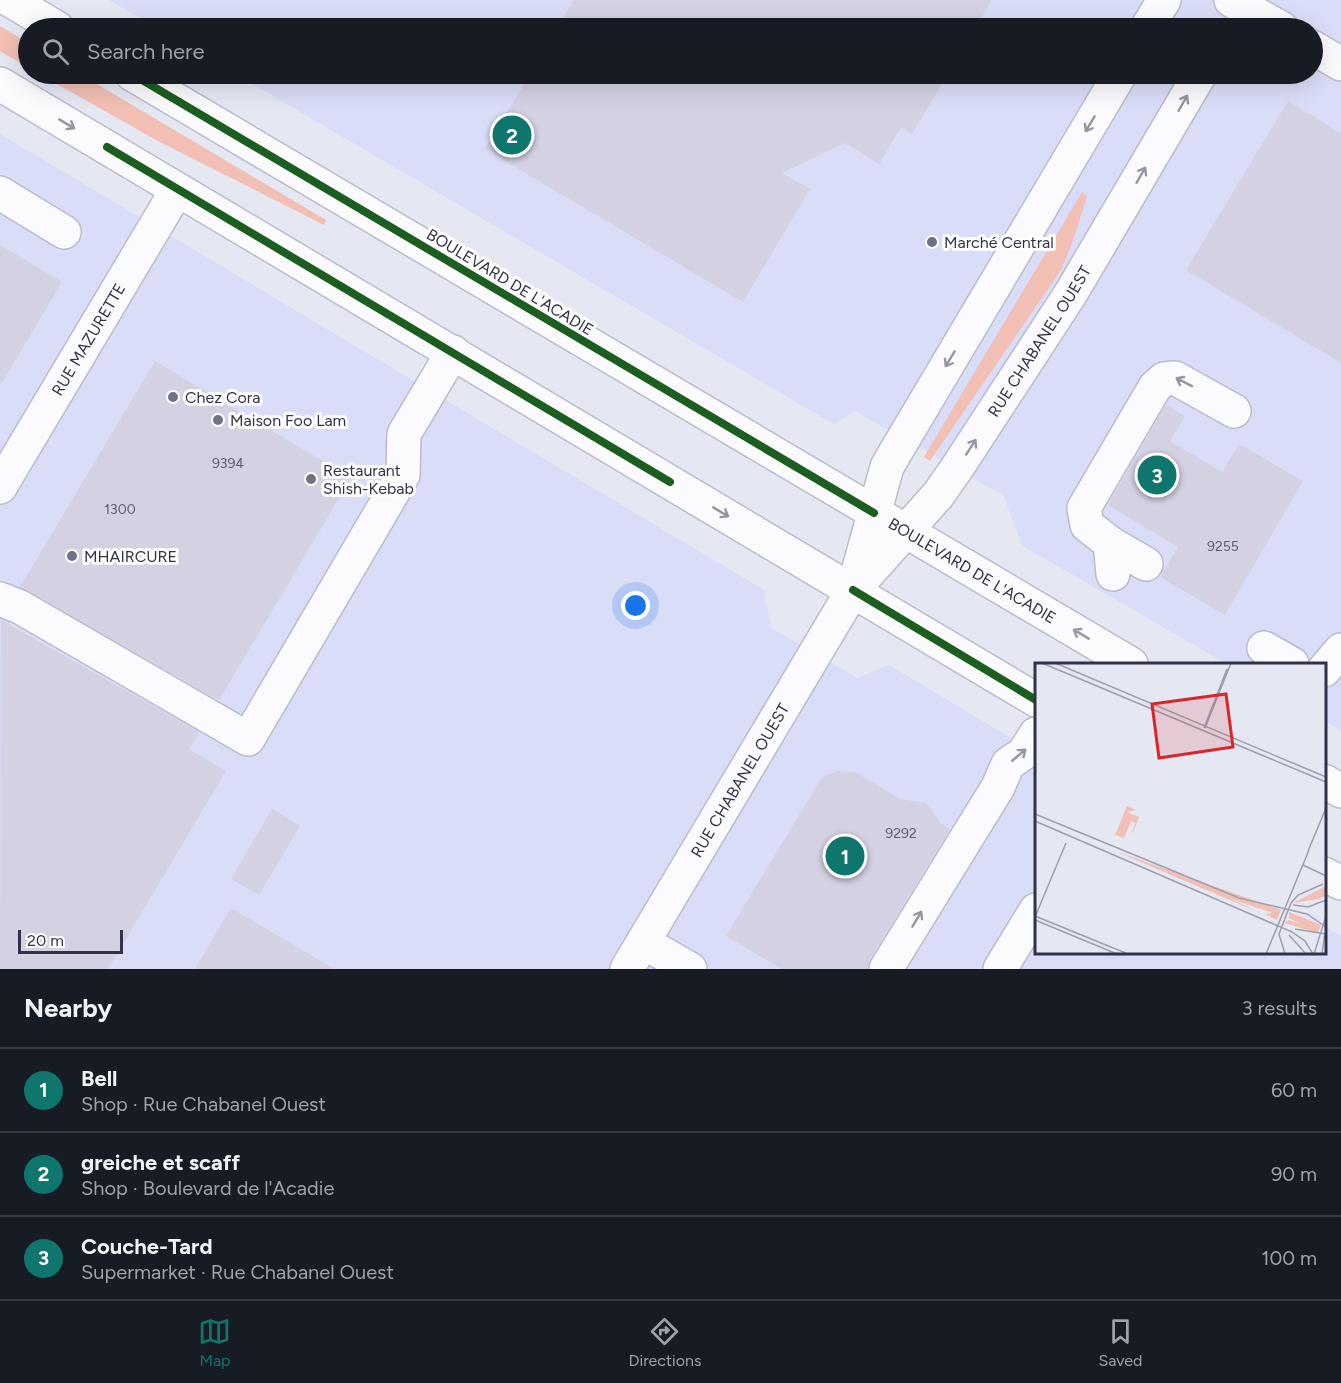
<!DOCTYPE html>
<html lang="en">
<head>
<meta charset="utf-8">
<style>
  body { margin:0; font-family:Figtree,sans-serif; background:#20242c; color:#f1f3f6 }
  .scale { position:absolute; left:18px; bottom:15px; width:105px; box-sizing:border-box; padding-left:6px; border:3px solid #303248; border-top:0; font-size:16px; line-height:21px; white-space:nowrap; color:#303248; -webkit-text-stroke:4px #fff; paint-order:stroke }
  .you { position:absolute; left:636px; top:606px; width:21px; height:21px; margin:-15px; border:4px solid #fff; border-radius:50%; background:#1a73e8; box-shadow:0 0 0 9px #1a73e833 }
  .badge { display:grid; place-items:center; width:39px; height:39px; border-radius:50%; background:#0f766e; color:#fff; font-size:20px; font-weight:700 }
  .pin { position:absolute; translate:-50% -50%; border:3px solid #fff; box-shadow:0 2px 6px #0006 }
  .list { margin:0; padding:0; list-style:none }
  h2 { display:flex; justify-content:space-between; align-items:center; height:78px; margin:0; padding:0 24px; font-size:26px }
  h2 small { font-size:20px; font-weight:400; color:#9ea1a6 }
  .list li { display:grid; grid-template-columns:39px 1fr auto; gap:18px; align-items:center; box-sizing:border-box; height:84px; padding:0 24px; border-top:2px solid #363941 }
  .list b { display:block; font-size:22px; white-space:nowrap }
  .list p { margin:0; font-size:20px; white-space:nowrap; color:#9ea1a6 }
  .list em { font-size:20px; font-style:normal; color:#9ea1a6 }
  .icon { flex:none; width:33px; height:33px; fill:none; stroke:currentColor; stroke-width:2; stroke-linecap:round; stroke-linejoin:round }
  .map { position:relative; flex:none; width:1341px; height:969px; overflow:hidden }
  .search { position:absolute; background:#171b24; box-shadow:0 6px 24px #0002; left:18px; right:18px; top:18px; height:66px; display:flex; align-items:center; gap:15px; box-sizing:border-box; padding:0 21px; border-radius:33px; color:#9ea1a6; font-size:22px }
  .sheet { height:330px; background:#171b24 }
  nav { display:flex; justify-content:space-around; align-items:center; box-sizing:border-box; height:84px; border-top:2px solid #363941; background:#171b24; font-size:16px; color:#9ea1a6 }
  nav a { display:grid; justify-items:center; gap:3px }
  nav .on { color:#0f766e }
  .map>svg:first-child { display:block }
  .built { fill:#d9ddf7 }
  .green { fill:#f1bfb4 }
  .building { fill:#d4d1e3 }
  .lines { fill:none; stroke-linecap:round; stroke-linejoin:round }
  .minor-casing { stroke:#babccb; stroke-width:36 }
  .major-casing { stroke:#babccb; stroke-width:36 }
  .minor { stroke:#fbfbfd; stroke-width:33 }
  .major { stroke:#fbfbfd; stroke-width:33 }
  .cycleway-casing { stroke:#fff; stroke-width:11 }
  .cycleway { stroke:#1b5e20; stroke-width:8 }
  .oneway { stroke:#9696a2 }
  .poi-dot { fill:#6f7184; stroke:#fff; stroke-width:2 }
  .labels { text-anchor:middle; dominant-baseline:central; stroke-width:6; stroke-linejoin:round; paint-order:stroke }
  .number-label { font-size:14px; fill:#5a5a70 }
  .poi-label { font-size:16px; fill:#303248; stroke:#fff; text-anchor:start }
  .street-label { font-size:16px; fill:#303248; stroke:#fff }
  .inset-road { fill:none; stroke:#9d9faf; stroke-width:1.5 }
  .view { fill:#d62828; fill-opacity:0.15; stroke:#d62828; stroke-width:3 }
  .inset-edge { fill:none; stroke:#303248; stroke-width:3 }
</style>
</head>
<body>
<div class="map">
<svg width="1341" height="969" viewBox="0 0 1341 969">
  <rect width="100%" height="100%" fill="#e5e7f3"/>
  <path class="built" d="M109,0H1341V731L1325,721L1324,664H1227L1023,546L1003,495L855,411L834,424L235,74H1312V28H158Z
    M0,134L764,590L771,628L857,678L889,665L1036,753V952H1324L1325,926L1341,936V969H0Z"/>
  <path class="green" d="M0,26L28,43V68L0,51Z
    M39,74H80L326,220L324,225L158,141Z
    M1082,192L1087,196L1071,246L1061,270L930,461L924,457Z"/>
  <path class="building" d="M574,0H992L975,28H557Z
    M530,74H948L912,134L901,127L879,164L845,143L782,173L810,189L743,302L485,149Z
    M1288,101L1341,133V363L1186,270Z
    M0,245L62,282L0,386Z
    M155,361L351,478L219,700L20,587Z
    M1166,405L1185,416L1170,441L1222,472L1239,444L1303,481L1225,615L1160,577L1178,547L1108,505Z
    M1,620L199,732L189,749L226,771L108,969H0Z
    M837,771L855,772L900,799L926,803L941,823L950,829L870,959L867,969H782L726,936L822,777Z
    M272,809L300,826L259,895L231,879Z
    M231,908L334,969H195Z"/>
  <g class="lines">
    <defs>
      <g id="minor">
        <path d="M1231,0L1281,28"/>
        <path d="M1147,28L1164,0"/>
        <path d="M1312,47L1341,64"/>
        <path d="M0,193L64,232"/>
        <path id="s1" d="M0,487L177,190"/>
        <path d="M1110,543L1146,564"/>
        <path d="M1113,574L1110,543L1087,525L1084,508L1155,387L1164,379L1175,378L1234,411"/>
        <path d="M855,583L887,467L895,453L1120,74"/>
        <path d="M0,599L20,607L248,739L403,475L404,434L453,352"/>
        <path d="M1264,648L1292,664"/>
        <path d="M1324,670L1341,650"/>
        <path d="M643,942L690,969"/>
        <path id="s2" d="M627,969L853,590L938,495L957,468L1071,293L1200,74"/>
        <path d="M886,969L998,787L1008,764L1024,753L1036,734"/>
        <path d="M1000,969L1036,910"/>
      </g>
      <g id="major">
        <path d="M10,0L57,28"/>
        <path id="s3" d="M132,74L1131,664"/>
        <path d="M0,84L1036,700"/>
        <path d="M1324,781L1341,791"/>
        <path d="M1324,874L1341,883"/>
      </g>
    </defs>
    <use href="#minor" class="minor-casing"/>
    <use href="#major" class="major-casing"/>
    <use href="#minor" class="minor"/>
    <use href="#major" class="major"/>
    <defs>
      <path id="cycleway" d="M132,74L874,513
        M107,147L670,482
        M853,590L1036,700"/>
    </defs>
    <use href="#cycleway" class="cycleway-casing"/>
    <use href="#cycleway" class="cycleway"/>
  </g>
  <defs><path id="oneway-shaft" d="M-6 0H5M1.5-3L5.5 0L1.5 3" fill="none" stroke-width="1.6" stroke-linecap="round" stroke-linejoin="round" transform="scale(1.5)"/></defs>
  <g class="oneway">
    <use href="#oneway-shaft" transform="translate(1183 103) rotate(-60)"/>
    <use href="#oneway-shaft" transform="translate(67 124) rotate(31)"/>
    <use href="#oneway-shaft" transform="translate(1090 124) rotate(121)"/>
    <use href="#oneway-shaft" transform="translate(1141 175) rotate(-60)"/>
    <use href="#oneway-shaft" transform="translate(950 359) rotate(121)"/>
    <use href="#oneway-shaft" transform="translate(1184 382) rotate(-153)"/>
    <use href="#oneway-shaft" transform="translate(971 447) rotate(-57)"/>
    <use href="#oneway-shaft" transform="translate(721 512) rotate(31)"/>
    <use href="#oneway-shaft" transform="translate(1081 634) rotate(-149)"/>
    <use href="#oneway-shaft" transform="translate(1019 755) rotate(-40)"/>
    <use href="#oneway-shaft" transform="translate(917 919) rotate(-59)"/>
  </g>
  <g class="poi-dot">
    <circle cx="932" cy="242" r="6"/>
    <circle cx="173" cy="397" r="6"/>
    <circle cx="218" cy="420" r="6"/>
    <circle cx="311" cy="479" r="6"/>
    <circle cx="72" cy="556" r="6"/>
  </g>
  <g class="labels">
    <g class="number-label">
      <text x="228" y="463">9394</text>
      <text x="120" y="509">1300</text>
      <text x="1223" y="546">9255</text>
      <text x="901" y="833">9292</text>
    </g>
    <g class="poi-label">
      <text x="944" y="242">Marché Central</text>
      <text x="185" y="397">Chez Cora</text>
      <text x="230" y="420">Maison Foo Lam</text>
      <text x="323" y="470">Restaurant<tspan x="323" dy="18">Shish-Kebab</tspan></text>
      <text x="84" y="556">MHAIRCURE</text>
    </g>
    <g class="street-label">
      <text transform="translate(510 282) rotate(31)">BOULEVARD DE L'ACADIE</text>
      <text stroke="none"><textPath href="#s1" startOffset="172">RUE MAZURETTE</textPath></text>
      <text stroke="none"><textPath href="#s2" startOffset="753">RUE CHABANEL OUEST</textPath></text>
      <text stroke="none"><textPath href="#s3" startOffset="976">BOULEVARD DE L'ACADIE</textPath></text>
      <text stroke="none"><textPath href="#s2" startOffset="220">RUE CHABANEL OUEST</textPath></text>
    </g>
  </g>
  <g transform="translate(1035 663)">
    <rect width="291" height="291" fill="#e5e7f3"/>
    <path d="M92,143L101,147L92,149L104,154L96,174L100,160L96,158L89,175L80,172ZM80,188L246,247L242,257L230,251L238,250L196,236L225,250ZM291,223V232L284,236L258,240ZM254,249L286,262L283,270L249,260L254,257L268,262L254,255Z" fill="#f1bfb4"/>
    <path class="inset-road" d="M7,0L291,119M20,0L291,114M169,65L192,6M170,65L196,0M0,151L204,235L272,251L291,264M0,158L257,269L270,278L278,291M273,188L291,145M268,202L291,213M258,242L273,244L291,237M0,253L93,291M0,254L31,180M0,257L82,291M260,266L291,271M254,272L271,291M231,291L274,187M250,291L244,271L256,240L263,232L288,221M279,291L291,253M287,291L290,269"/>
    <path class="view" d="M191,31L198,84L124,95L117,41Z"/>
    <rect width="291" height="291" class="inset-edge"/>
  </g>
</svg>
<div class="scale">20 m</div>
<div class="you"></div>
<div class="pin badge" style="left:845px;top:856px">1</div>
<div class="pin badge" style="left:512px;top:135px">2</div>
<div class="pin badge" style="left:1157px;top:475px">3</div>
<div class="search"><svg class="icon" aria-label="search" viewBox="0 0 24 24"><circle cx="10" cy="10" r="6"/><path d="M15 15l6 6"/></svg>Search here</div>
</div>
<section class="sheet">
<h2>Nearby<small>3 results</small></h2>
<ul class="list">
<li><span class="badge">1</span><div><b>Bell</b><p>Shop · Rue Chabanel Ouest</p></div><em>60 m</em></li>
<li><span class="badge">2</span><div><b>greiche et scaff</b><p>Shop · Boulevard de l'Acadie</p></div><em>90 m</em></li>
<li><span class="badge">3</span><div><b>Couche-Tard</b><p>Supermarket · Rue Chabanel Ouest</p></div><em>100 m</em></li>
</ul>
</section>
<nav>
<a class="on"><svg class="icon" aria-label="map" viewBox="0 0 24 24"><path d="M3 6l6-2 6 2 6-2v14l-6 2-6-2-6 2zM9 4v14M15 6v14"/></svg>Map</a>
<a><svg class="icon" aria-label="directions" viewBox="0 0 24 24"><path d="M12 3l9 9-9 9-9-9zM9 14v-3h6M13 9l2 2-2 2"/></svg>Directions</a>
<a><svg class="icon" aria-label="saved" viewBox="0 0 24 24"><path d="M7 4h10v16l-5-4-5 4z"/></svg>Saved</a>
</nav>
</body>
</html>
